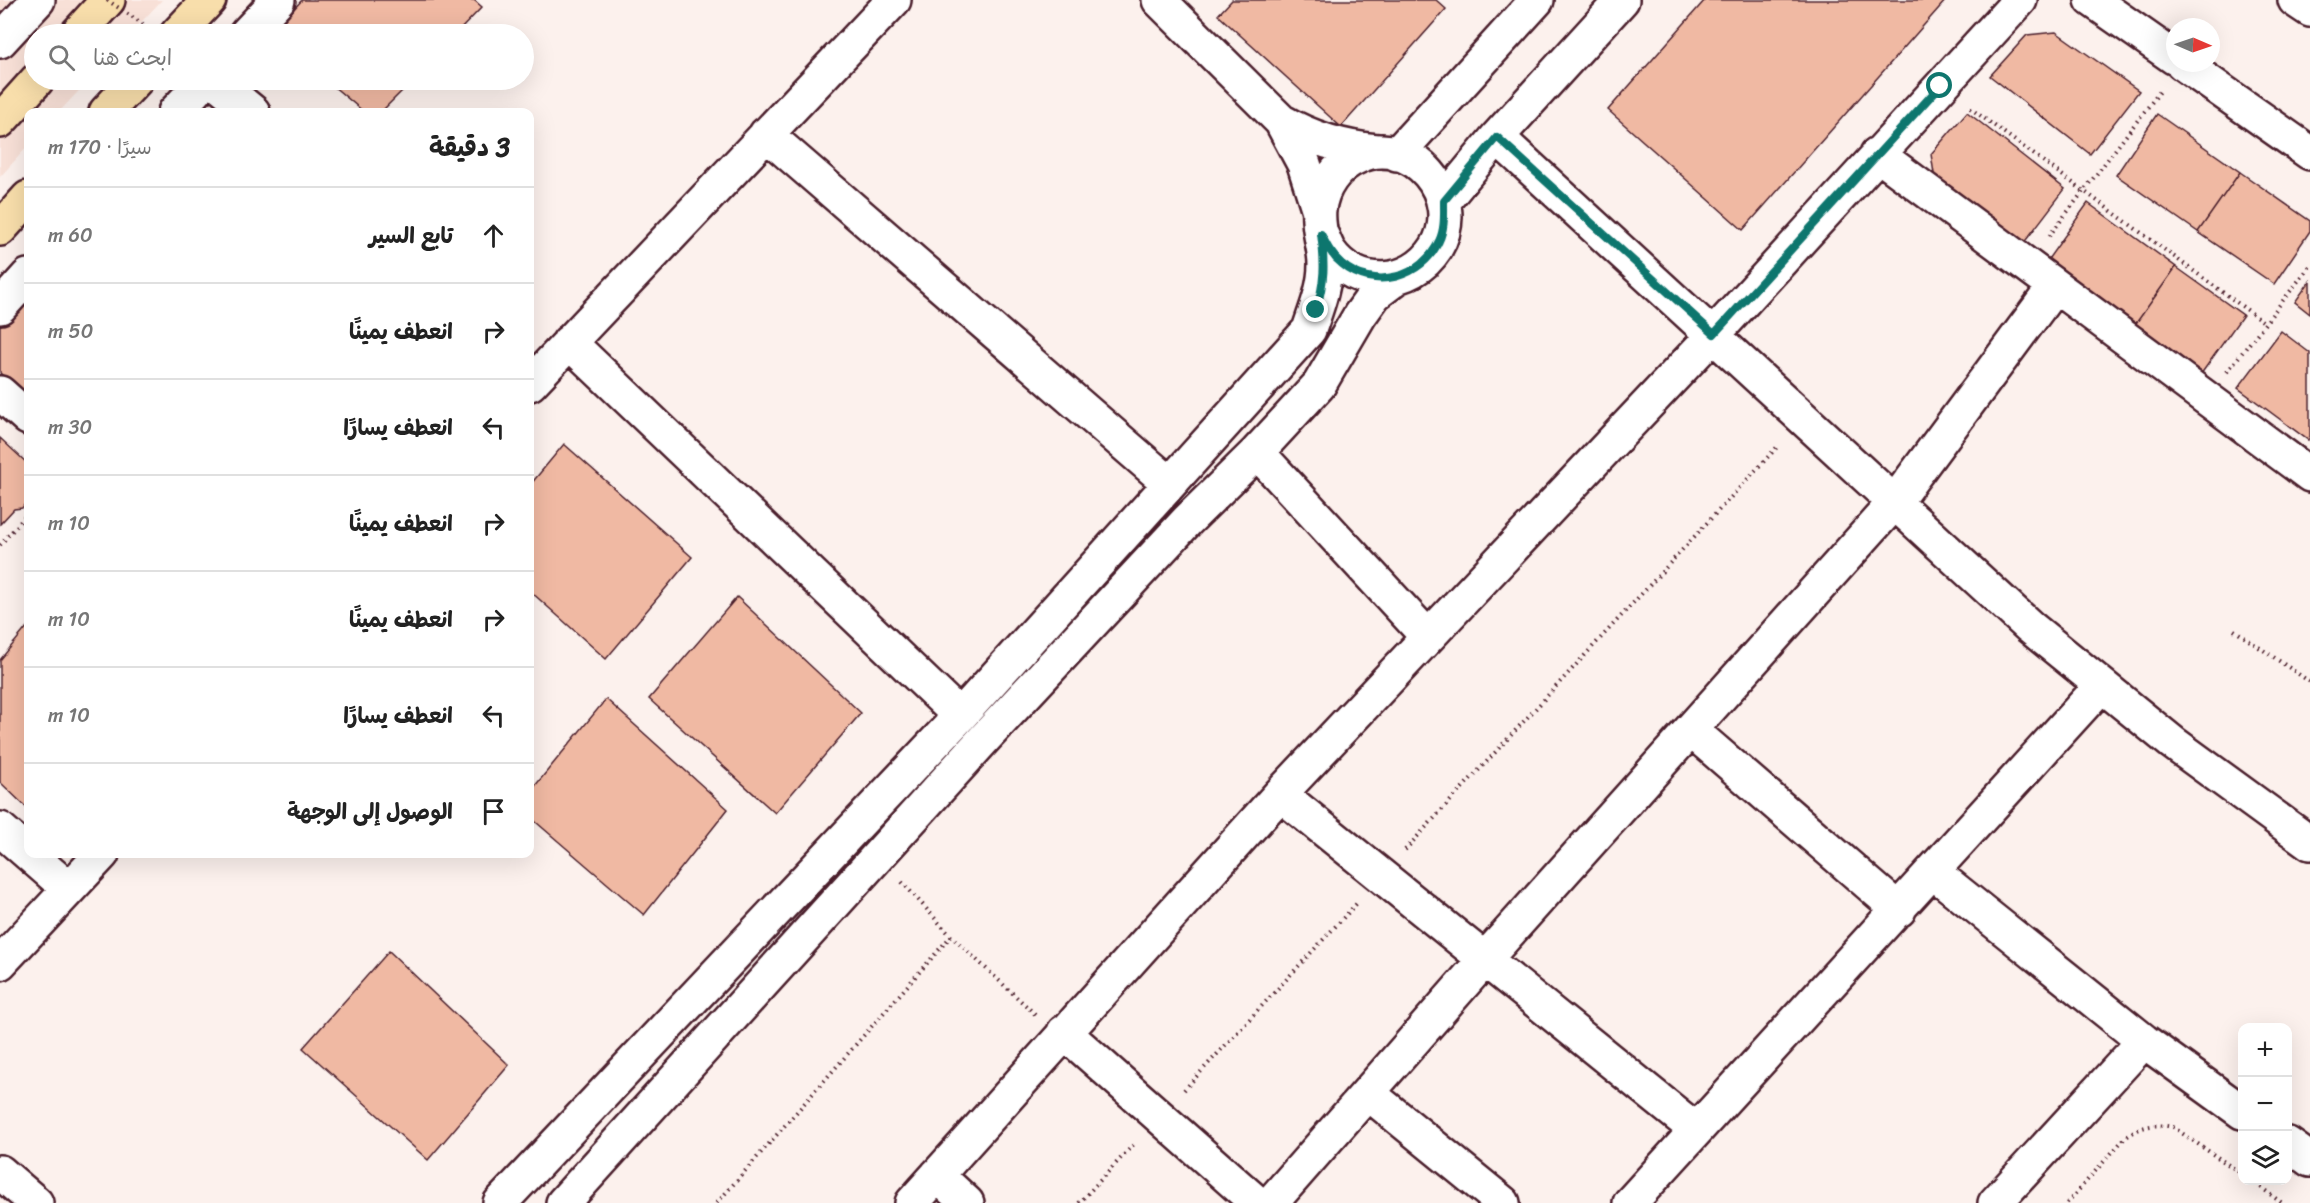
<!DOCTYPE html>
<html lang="ar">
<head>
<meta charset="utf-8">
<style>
  body { margin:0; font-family:Sriracha,"Playpen Sans Arabic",sans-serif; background:#f6f6f6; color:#222; direction:rtl }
  .controls { position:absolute; right:18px; bottom:18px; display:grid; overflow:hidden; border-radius:12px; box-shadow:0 6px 24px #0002 }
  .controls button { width:54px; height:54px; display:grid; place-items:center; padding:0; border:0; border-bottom:2px solid #e0e0e0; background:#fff; color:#222; font:30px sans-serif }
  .compass { position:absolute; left:2166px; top:18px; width:54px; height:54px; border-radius:50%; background:#fff; box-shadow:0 6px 24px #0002; rotate:92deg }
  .stop { position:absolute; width:18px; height:18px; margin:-14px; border:4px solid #0f766e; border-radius:50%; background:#fff }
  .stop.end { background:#0f766e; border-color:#fff; box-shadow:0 2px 6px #0008 }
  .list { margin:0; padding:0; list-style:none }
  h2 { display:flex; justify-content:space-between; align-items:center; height:78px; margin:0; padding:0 24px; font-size:26px }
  h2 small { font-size:20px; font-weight:400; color:#767676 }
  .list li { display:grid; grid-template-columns:39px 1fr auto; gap:18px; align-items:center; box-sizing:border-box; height:96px; padding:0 24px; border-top:2px solid #e0e0e0 }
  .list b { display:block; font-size:22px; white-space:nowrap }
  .list em { font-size:20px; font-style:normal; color:#767676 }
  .icon { flex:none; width:33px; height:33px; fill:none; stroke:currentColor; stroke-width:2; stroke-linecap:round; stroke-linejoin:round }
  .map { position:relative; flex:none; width:2310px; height:1203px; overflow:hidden; direction:ltr }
  .search { position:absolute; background:#fff; box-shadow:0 6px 24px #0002; left:24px; top:24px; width:510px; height:66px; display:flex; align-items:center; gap:15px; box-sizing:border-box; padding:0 21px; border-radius:33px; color:#767676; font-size:22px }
  .panel { position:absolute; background:#fff; box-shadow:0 6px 24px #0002; left:24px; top:108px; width:510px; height:750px; border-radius:12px; direction:rtl }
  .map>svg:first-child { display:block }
  .built { fill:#f8e0d7 }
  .building { fill:#f0b9a3; stroke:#4a1f2b; stroke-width:1.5 }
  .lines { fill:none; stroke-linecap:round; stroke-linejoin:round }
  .minor-casing { stroke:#4a1f2b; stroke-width:38 }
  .major-casing { stroke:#4a1f2b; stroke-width:38 }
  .path { stroke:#4a1f2b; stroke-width:4; stroke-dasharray:1.5 4.5; stroke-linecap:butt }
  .minor { stroke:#fff; stroke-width:33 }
  .major { stroke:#f8deab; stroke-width:33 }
  .path-bridge { stroke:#4a1f2b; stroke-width:4; stroke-dasharray:1.5 4.5; stroke-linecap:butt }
  .route { stroke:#0f766e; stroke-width:8 }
</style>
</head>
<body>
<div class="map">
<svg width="2310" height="1203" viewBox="0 0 2310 1203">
  <rect width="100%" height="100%" fill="#fcf1ed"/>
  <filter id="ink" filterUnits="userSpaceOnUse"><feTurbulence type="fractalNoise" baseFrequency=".0167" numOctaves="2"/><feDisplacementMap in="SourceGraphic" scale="12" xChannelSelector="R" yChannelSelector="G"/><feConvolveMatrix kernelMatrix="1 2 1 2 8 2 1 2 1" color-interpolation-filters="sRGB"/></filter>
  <g filter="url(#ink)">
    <path class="built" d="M0,0H162L130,34H34V80H89L59,112H28V146L0,177Z"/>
    <path class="building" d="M302,0H474L482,7L456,34H274L272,33Z
      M1232,0H1436L1446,9L1341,127L1218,15Z
      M1705,0H1946L1743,230L1608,110Z
      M2056,32L2139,91L2090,154L1990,76L2027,35Z
      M326,80H413L381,112H364Z
      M1967,112L2065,189L2023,244L1935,180L1931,154Z
      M2157,114L2240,172L2198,232L2116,175Z
      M2240,172L2310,221V231L2274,284L2198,232Z
      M2088,203L2176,267L2134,326L2046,262Z
      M2176,267L2243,315L2201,374L2134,326Z
      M2310,281V314L2295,302Z
      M28,292V396L0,373V317Z
      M2281,331L2310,353V436L2308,440L2238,388Z
      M0,438L28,464V500L22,508L14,509L0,524Z
      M564,444L692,557L606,659L530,591V485Z
      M737,597L861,713L775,813L649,699Z
      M27,627L28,628V809L0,782V660Z
      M606,699L728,809L644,915L530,817V792Z
      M389,951L509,1065L428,1160L303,1048Z"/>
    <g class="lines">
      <defs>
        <path id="minor" d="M1159,0L1281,121L1304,164L1319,211
          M2092,0L2175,58
          M2295,0L2310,10
          M246,34L278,0
          M0,41L38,0
          M2182,63L2310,153
          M214,80L253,112
          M175,112L205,80
          M1281,121C1312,139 1342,148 1378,151
          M766,134L1169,483
          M1497,137L2030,627L2173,743L2310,843
          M1397,154L1537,0
          M1877,154L2310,475
          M1444,201L1497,137L1622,0
          M0,307L28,276
          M569,342L960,716
          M530,384L894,0
          M0,393L28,418
          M1257,452L1428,637
          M1691,730L1899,910
          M1280,794L1695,1129
          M0,829L69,889
          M1933,872L2144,1041L2242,1112
          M0,963L102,854
          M1064,1032L1257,1203
          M1368,1093L1503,1203
          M2288,1144L2310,1160
          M0,1172L36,1203
          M937,1175L967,1203
          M500,1203L960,716L1309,330C1316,309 1325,288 1325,264C1325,247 1317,228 1319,210C1321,188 1336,166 1357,157C1412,131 1467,197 1436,248C1411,287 1356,290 1329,251C1326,246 1324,239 1321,234
          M563,1203L984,739L1187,521L1257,452L1319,385L1360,315L1375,294L1395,279
          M912,1203L1280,794L1714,334L2020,0
          M1271,1203L1485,959L1894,503L2055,286
          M1630,1203L2101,686
          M1995,1203L2144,1041"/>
        <path id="major" d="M77,34L108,0
          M177,34L209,0
          M106,112L136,80
          M0,121L37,80
          M0,229L28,198"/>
      </defs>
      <use href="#minor" class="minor-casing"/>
      <use href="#major" class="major-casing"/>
      <path class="path" d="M1970,108L2265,323
        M2049,236L2161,90
        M2227,372L2310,266
        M0,545L28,513
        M2234,630L2310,682
        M1405,850L1779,445
        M902,882L951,936L1035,1014
        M1184,1090L1358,902
        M2251,1180L2282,1203
        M717,1203L951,936
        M1079,1203L1136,1142
        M2067,1203L2124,1139C2140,1126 2153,1123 2173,1127L2242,1174"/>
      <use href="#minor" class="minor"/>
      <use href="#major" class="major"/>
      <path class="path-bridge" d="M107,0L158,34"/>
    </g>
  </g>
  <g class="lines" filter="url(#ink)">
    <path class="route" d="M1316,310C1325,281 1325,264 1321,234C1327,246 1332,256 1342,264C1374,291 1422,278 1439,241C1445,229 1444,214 1444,201L1497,137L1714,334L1940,86"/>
  </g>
</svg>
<div class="controls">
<button>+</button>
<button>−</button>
<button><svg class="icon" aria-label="layers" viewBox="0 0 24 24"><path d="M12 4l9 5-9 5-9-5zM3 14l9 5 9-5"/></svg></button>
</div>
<svg class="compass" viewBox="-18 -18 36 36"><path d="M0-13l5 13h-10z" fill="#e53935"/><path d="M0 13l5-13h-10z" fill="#767676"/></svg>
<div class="stop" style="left:1940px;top:86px"></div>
<div class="stop end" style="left:1316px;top:310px"></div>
<div class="search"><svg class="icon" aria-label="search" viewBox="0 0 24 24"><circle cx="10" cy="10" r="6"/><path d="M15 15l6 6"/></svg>ابحث هنا</div>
<section class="panel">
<h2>3 دقيقة<small>سيرًا · 170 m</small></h2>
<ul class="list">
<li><svg class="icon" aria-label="ahead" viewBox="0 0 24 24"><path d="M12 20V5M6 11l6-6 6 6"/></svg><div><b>تابع السير</b></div><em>60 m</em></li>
<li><svg class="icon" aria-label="right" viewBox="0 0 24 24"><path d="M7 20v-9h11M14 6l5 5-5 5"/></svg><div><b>انعطف يمينًا</b></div><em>50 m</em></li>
<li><svg class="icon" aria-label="left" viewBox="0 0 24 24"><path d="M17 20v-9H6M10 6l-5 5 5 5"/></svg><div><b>انعطف يسارًا</b></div><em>30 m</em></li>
<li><svg class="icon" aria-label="right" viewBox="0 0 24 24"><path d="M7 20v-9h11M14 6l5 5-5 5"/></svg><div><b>انعطف يمينًا</b></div><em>10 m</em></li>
<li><svg class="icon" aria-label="right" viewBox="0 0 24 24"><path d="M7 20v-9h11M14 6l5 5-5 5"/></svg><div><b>انعطف يمينًا</b></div><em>10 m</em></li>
<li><svg class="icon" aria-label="left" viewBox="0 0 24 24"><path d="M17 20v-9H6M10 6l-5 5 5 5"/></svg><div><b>انعطف يسارًا</b></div><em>10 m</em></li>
<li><svg class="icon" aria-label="arrive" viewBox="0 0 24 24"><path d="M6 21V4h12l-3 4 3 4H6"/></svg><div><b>الوصول إلى الوجهة</b></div></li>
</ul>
</section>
</div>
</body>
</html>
